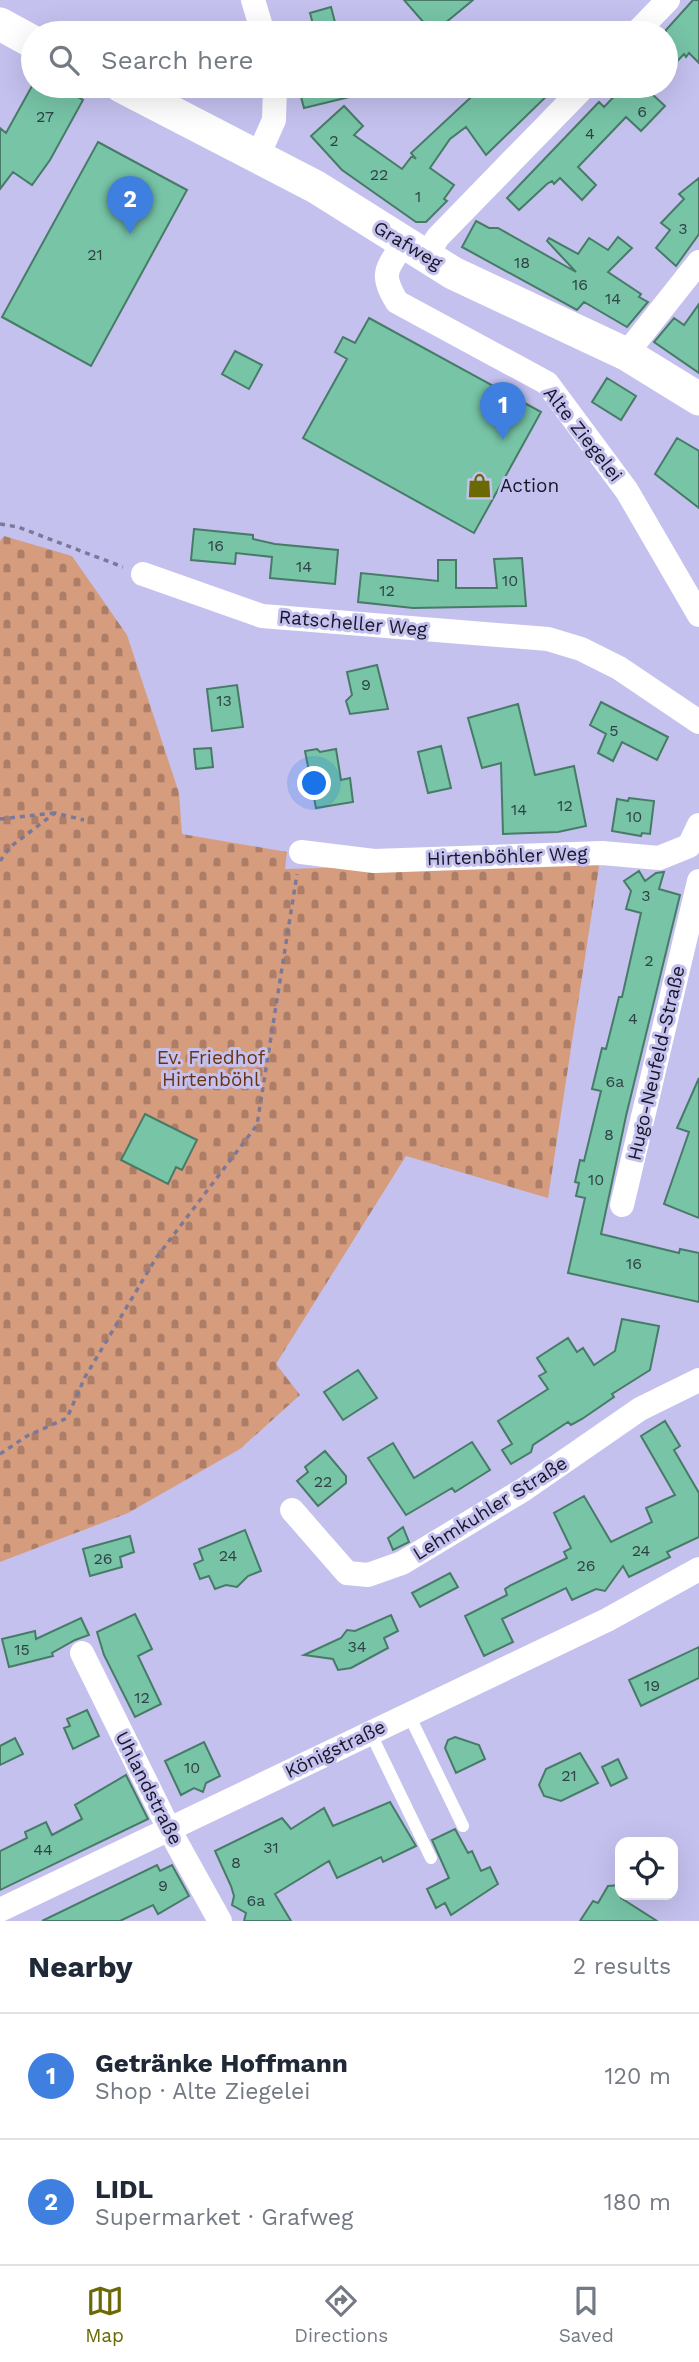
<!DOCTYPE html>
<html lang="en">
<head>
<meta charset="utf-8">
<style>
  body { margin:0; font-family:"Work Sans",sans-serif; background:#f6f6f7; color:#1f2937 }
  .controls { position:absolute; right:21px; bottom:21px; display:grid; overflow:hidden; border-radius:14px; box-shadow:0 7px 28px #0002 }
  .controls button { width:63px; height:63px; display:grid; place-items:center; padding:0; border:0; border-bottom:2px solid #e0e1e3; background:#fff; color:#1f2937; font:35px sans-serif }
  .you { position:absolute; left:315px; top:784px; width:24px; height:24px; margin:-18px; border:5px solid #fff; border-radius:50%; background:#1a73e8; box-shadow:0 0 0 10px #1a73e833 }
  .badge { display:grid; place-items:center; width:46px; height:46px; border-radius:50%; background:#6b6903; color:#fff; font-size:23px; font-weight:700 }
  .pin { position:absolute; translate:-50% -58px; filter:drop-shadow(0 2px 4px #0008) }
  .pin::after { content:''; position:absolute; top:37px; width:24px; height:21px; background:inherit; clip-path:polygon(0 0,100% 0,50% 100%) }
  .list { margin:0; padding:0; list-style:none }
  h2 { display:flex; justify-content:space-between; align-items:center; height:91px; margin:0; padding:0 28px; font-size:30px }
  h2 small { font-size:23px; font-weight:400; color:#747a83 }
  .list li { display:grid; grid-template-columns:46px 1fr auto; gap:21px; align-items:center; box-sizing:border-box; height:126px; padding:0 28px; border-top:2px solid #e0e1e3 }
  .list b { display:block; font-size:26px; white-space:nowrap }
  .list p { margin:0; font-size:23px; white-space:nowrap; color:#747a83 }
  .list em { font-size:23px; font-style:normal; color:#747a83 }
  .icon { flex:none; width:38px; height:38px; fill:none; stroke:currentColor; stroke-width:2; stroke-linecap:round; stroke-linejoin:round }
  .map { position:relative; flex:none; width:699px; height:1921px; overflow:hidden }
  .search { position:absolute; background:#fff; box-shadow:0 7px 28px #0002; left:21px; right:21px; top:21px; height:77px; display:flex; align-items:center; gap:18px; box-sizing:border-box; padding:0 24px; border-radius:38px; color:#747a83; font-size:26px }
  .sheet { height:343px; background:#fff }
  nav { display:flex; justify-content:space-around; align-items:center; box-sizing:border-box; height:98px; border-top:2px solid #e0e1e3; background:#fff; font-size:19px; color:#747a83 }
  nav a { display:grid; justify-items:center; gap:4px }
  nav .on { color:#6b6903 }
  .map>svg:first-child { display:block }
  .cemetery { fill:url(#cemetery-stones) }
  .building { fill:#77c4a7; stroke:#477b67; stroke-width:2 }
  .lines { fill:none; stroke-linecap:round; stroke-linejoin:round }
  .path { stroke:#7b799a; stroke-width:3.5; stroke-dasharray:5 5; stroke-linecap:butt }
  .service { stroke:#fff; stroke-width:12 }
  .minor { stroke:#fff; stroke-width:24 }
  .secondary { stroke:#fff; stroke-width:33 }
  .labels { text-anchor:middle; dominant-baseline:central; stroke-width:6; stroke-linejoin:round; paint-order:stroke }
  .number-label { font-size:16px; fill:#2f4246 }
  .street-label { font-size:19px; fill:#171626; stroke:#c4c1ef }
  .poi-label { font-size:19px; fill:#171626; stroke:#c4c1ef; text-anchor:start }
  .park-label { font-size:19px; fill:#6b320e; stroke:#c4c1ef }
</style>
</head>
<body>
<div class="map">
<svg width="699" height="1921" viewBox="0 0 699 1921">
  <defs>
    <pattern id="cemetery-stones" width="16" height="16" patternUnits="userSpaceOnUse" patternTransform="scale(1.75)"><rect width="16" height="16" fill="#d69c7e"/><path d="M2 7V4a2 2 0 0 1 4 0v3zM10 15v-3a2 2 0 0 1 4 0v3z" fill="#ad7e67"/></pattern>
  </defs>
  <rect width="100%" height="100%" fill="#c4c1ef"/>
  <path class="cemetery" d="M4,536L72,556L127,635L179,793L182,834L287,852L285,869L600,860L548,1198L406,1156L276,1364L300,1395L240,1449L128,1513L0,1562V541Z"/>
  <path class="building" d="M404,0H473L433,33Z
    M693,0H699V63L689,53L686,57L684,54L666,73V30Z
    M331,7L336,26L315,32L310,13Z
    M32,86H58L83,100L50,160L32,185L13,172L0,189V128L6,133Z
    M298,86H369L370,92L304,108Z
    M483,86H557L486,155L466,127L450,139L430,168L454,185L444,199L447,201L426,222H416L342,170L311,136L344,106L363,126L354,135L402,169L412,156L416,159L411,153Z
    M624,86H660L652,94L665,106L641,131L626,117L578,167L596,185L582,200L560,178L554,184L552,181L547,184L519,210L507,198L599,102L604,107Z
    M98,142L187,190L91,366L2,317Z
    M699,178V234L676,266L656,248L670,230L661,223L684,199L679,194Z
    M476,221L489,228H498L576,272L547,241L549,238L578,254L589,238L608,250L618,237L632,248L608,272L641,294L639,297L648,302L627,327L584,302L577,310L462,247Z
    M699,304V373L654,342L674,318L684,325Z
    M369,318L541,412L474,533L303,438L347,359L335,352L343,337L355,343Z
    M235,351L262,365L249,389L222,374Z
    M607,378L636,396L621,420L592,402Z
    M677,438L699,451V508L655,474Z
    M194,529L253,535V539L275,544L338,550L335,584L270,578L272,557L236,553L235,564L191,560Z
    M522,558L526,606L413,608L358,602L361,573L438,581V560H456V588H497L494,559Z
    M377,665L388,709L350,714L346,701L352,695L347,672Z
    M237,685L243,727L212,731L207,689Z
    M601,702L668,737L657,760L622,742L613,761L598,753L606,734L590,725Z
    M518,704L535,775L574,766L586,826L558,832L503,834L501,763L482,768L468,718Z
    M441,746L451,788L428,793L418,752Z
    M211,748L213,767L196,769L194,749Z
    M317,749L320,752L336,749L341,780L350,778L353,802L316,808L305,751Z
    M629,798L654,801L650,834L642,833L641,836L612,831L617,799L628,801Z
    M639,871L645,881L656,873L664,872L659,889L680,895L626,1116L601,1234L679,1253L680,1249L699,1253V1302L568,1273L585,1198L576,1196L579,1183L575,1182L580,1160L584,1161L601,1091L592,1089L602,1048L606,1049L619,997H622L641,913L626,909L631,891L624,881Z
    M699,1078V1218L664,1204L689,1132L677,1128Z
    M145,1114L197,1140L182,1170L176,1167L168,1184L121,1160Z
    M622,1319L659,1326L650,1370L612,1394L614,1397L582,1419L571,1425L568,1422L533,1445L531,1452L511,1464L502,1450L512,1444L498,1421L548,1389L539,1376L546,1372L537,1358L568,1338L577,1352L583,1348L594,1365L615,1351Z
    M358,1370L377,1398L343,1420L324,1392Z
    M665,1421L680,1446L674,1450L699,1493V1537L667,1552L670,1557L629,1577L623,1566L605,1591L596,1589L572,1600L566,1588L502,1619L513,1642L484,1656L465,1616L507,1595L505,1589L511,1585L567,1558L564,1552L571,1548L554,1513L584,1496L611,1542L652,1522L646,1508L675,1495L641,1436Z
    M472,1442L490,1470L455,1492L452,1488L406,1515L368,1458L393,1443L414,1478Z
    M325,1451L346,1476V1483L318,1506L297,1481L308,1472L305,1467Z
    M403,1527L409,1542L393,1550L388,1538Z
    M245,1530L261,1571L248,1576L237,1587L226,1585L215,1589L209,1576L200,1579L194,1564L203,1560L199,1549Z
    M130,1536L134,1552L120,1557L122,1567L90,1576L83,1549Z
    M450,1573L458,1587L420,1607L412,1593Z
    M135,1614L152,1649L138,1656L161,1704L135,1717L104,1655L97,1632Z
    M391,1615L398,1631L384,1638L388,1648L351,1668L338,1670L333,1659L304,1655L341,1638L347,1630L355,1631Z
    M81,1618L89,1635L75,1640L52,1653L53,1656L9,1667L2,1639L35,1631L36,1639Z
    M699,1647V1678L641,1706L629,1680Z
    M87,1710L99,1736L73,1749L64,1728L70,1726L67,1719Z
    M455,1737L479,1745L485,1759L456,1773L445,1748L448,1740Z
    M15,1738L23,1754L0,1765V1746Z
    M204,1742L220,1776L206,1783L203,1792L194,1788L181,1795L165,1761Z
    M580,1753L598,1783L561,1801L544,1796L539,1785L546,1769Z
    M618,1759L627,1778L611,1786L602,1767Z
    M126,1775L148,1819L0,1890V1851L27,1838L25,1832L46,1822L52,1835L82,1819L75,1805Z
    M390,1802L416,1846L383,1862L381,1857L337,1878L329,1861L275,1894L291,1921H244L246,1913L232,1905L234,1896L231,1886L215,1851L282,1818L291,1829L324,1808L333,1826Z
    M455,1829L468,1853L472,1851L481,1871L490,1867L498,1884L451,1915L445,1903L436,1908L427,1889L449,1878L432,1840Z
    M157,1865L160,1871L172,1865L189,1896L158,1914L153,1905L120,1921H42Z
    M620,1885L621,1898L657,1921H580L593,1901L598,1903L608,1886Z"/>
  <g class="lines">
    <path class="path" d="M0,524L18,527L123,567
      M0,819L54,813
      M0,861L10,847L55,813L84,820
      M0,1454L27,1436L67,1418L85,1377L156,1258L257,1125L297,874"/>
    <path class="service" d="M408,1713L463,1826
      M370,1732L431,1858"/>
    <path class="minor" d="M253,0L263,33
      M636,33L668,0
      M258,156L274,120L275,86
      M403,244C386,270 380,274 397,302L547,383L627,491L699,615
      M425,257L438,237L585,86
      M626,354L699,262
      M143,574L262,616L548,639L581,649L619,668L699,722
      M301,852L374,861L602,853L659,858L689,846L699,825
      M622,1205L699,881
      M292,1510L347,1573L368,1575L402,1563L523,1490L640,1409L699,1380
      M82,1653L170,1831L220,1921
      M0,1910L607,1620L699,1569"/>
    <path class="secondary" d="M0,24L33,42
      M121,86L316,187L453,273L626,354L699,399"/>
  </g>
  <defs>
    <symbol id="shop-bare" viewBox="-9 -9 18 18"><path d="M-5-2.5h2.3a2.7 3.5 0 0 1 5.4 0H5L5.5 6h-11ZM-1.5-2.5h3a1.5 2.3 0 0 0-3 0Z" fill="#6b6903" stroke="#c4c1ef" stroke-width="2.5" paint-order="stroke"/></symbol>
  </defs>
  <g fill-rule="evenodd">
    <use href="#shop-bare" x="462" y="468" width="35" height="35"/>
  </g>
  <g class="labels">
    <g class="number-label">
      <text x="642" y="111">6</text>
      <text x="45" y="116">27</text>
      <text x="590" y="133">4</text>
      <text x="334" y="140">2</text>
      <text x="379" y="174">22</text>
      <text x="418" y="196">1</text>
      <text x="683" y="228">3</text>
      <text x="95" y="254">21</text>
      <text x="522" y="262">18</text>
      <text x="580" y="284">16</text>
      <text x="613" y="298">14</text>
      <text x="216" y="545">16</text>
      <text x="304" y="566">14</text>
      <text x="510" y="580">10</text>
      <text x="387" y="590">12</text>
      <text x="366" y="684">9</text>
      <text x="224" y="700">13</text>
      <text x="614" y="730">5</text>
      <text x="565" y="805">12</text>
      <text x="519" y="809">14</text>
      <text x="634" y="816">10</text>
      <text x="646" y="895">3</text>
      <text x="649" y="960">2</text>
      <text x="633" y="1018">4</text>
      <text x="615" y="1081">6a</text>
      <text x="609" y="1134">8</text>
      <text x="596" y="1179">10</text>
      <text x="634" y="1263">16</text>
      <text x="323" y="1481">22</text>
      <text x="641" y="1550">24</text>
      <text x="228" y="1555">24</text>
      <text x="103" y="1558">26</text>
      <text x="586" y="1565">26</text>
      <text x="357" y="1646">34</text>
      <text x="22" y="1649">15</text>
      <text x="652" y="1685">19</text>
      <text x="142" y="1697">12</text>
      <text x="192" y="1767">10</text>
      <text x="569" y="1775">21</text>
      <text x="271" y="1847">31</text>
      <text x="43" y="1849">44</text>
      <text x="236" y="1862">8</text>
      <text x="163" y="1885">9</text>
      <text x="256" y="1900">6a</text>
    </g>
    <g class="street-label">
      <text transform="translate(408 245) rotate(31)">Grafweg</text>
      <text transform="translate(583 434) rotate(52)">Alte Ziegelei</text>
      <text transform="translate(353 623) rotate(5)">Ratscheller Weg</text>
      <text transform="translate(507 856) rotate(-2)">Hirtenböhler Weg</text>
      <text transform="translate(656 1063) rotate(-77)">Hugo-Neufeld-Straße</text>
      <text transform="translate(490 1508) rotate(-32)">Lehmkuhler Straße</text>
      <text transform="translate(335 1749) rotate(-26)">Königstraße</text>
      <text transform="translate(149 1788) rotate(63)">Uhlandstraße</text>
    </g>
    <g class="poi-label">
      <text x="500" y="485">Action</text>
    </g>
    <g class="park-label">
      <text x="211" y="1057">Ev. Friedhof<tspan x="211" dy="22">Hirtenböhl</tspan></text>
    </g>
  </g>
</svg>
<div class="controls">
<button><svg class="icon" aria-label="locate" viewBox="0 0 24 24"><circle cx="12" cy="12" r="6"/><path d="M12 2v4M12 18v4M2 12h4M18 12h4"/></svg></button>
</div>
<div class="you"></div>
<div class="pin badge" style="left:503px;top:440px;background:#3f7fe0">1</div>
<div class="pin badge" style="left:130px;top:234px;background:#3f7fe0">2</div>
<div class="search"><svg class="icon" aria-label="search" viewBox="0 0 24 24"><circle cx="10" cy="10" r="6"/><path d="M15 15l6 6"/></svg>Search here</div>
</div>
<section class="sheet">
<h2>Nearby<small>2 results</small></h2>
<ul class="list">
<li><span class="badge" style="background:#3f7fe0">1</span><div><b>Getränke Hoffmann</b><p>Shop · Alte Ziegelei</p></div><em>120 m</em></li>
<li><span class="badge" style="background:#3f7fe0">2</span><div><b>LIDL</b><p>Supermarket · Grafweg</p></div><em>180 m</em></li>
</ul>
</section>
<nav>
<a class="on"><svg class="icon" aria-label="map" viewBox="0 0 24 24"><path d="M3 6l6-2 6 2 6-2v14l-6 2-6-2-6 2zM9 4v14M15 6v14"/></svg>Map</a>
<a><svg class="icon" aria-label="directions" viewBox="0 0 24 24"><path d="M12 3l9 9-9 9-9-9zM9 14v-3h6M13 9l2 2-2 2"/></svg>Directions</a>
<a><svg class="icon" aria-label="saved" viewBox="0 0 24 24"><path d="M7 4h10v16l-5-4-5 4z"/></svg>Saved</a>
</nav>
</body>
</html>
